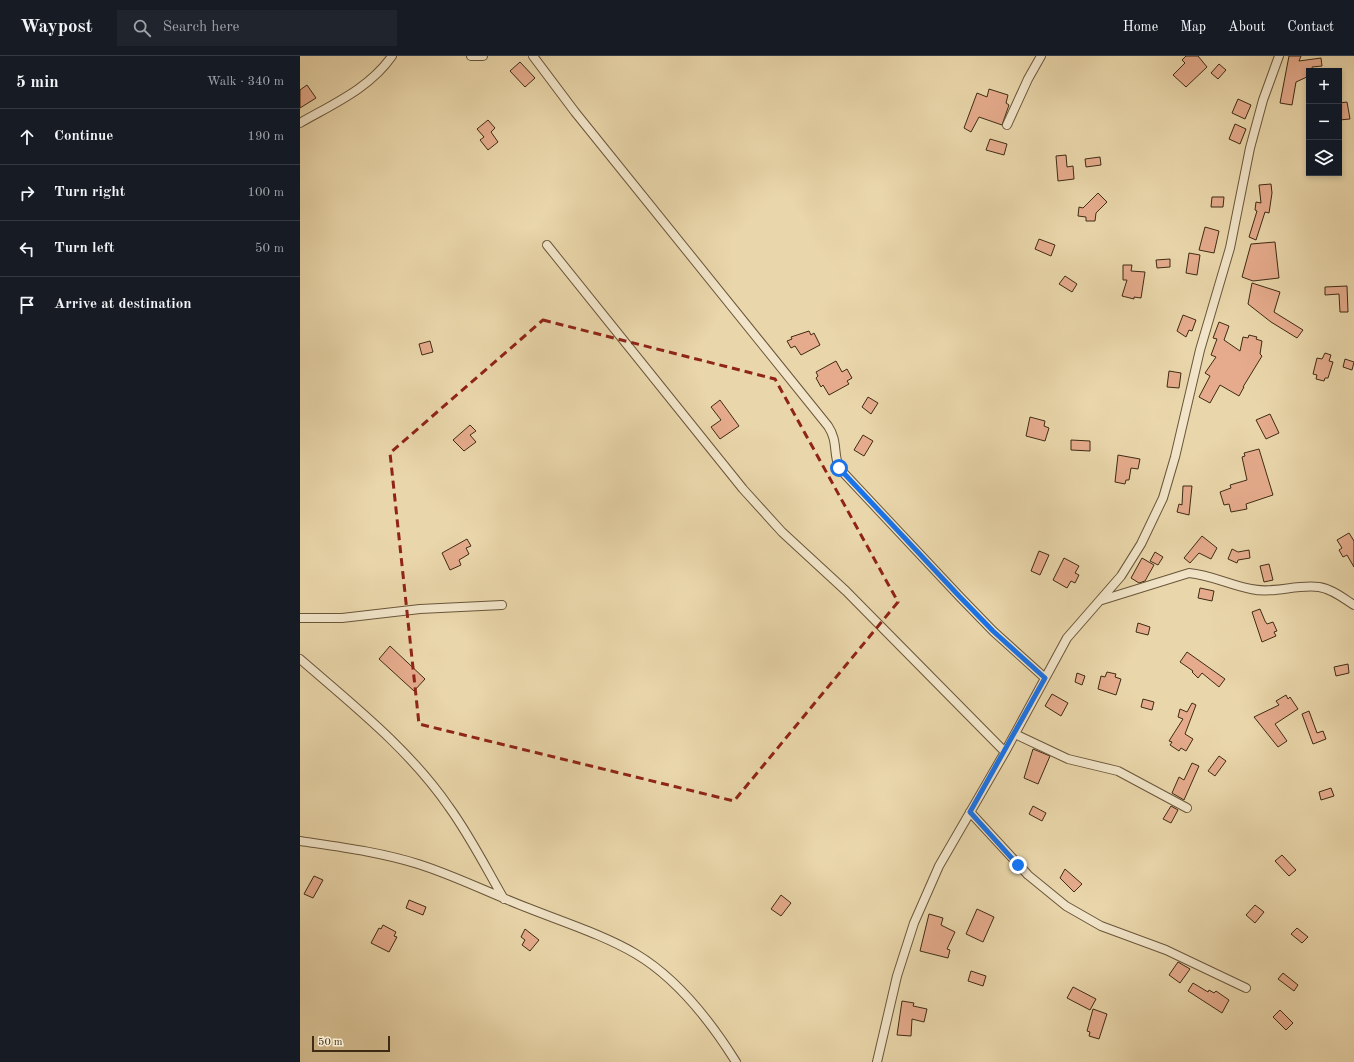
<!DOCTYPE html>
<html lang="en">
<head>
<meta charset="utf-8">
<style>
  body { margin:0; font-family:"Old Standard TT",serif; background:#20242c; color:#f1f3f6 }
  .controls { position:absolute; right:12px; top:12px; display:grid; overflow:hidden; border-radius:0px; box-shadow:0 2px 6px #0003 }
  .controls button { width:36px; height:36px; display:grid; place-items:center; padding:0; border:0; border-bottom:1px solid #363941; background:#171b24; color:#f1f3f6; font:20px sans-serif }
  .scale { position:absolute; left:12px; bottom:10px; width:78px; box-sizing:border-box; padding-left:4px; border:2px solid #3f2b14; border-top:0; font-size:11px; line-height:14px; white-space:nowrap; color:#3f2b14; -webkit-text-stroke:3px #f1e4c8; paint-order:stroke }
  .stop { position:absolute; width:12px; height:12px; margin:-9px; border:3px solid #1a73e8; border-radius:50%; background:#fff }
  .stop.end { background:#1a73e8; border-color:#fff; box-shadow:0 1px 4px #0008 }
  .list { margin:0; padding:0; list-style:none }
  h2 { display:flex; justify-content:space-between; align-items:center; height:52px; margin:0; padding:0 16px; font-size:17px }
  h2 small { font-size:13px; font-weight:400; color:#9ea1a6 }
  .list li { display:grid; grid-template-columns:26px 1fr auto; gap:12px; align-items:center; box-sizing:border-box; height:56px; padding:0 16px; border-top:1px solid #363941 }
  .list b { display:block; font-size:15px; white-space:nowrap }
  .list em { font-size:13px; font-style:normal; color:#9ea1a6 }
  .icon { flex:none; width:22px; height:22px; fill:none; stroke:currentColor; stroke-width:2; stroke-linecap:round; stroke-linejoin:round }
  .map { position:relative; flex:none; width:1054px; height:1006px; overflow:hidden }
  header { display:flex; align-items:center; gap:24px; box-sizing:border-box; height:56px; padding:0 20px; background:#171b24; border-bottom:1px solid #363941 }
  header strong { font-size:19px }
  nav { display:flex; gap:22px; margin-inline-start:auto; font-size:14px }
  .search { width:280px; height:36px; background:#20242c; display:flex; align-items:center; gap:10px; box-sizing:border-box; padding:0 14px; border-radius:0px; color:#9ea1a6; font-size:15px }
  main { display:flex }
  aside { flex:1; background:#171b24 }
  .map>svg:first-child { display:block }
  .building { fill:#e5ab8c; stroke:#3f2b14 }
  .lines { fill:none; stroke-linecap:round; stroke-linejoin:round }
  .street-casing { stroke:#6a563a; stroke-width:10 }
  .street { stroke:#f1e4c8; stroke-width:8 }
  .route { stroke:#1a73e8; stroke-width:5 }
  .marked { fill:none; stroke:#8f2418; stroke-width:3; stroke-dasharray:8 5; stroke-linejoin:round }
</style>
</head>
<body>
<header>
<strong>Waypost</strong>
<div class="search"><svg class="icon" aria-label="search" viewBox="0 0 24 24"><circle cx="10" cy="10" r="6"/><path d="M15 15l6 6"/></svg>Search here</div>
<nav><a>Home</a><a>Map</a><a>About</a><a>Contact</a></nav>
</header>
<main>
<aside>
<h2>5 min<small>Walk · 340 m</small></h2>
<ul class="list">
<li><svg class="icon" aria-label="ahead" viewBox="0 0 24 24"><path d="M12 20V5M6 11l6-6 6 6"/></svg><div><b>Continue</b></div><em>190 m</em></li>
<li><svg class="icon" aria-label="right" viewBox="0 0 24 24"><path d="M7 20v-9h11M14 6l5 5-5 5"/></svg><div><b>Turn right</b></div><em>100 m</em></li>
<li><svg class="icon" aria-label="left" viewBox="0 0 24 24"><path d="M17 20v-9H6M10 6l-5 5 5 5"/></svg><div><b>Turn left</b></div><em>50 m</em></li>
<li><svg class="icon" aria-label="arrive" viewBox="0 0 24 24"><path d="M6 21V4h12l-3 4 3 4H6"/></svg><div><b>Arrive at destination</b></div></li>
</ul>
</aside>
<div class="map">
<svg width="1054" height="1006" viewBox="0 0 1054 1006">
  <rect width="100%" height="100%" fill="#e9d6aa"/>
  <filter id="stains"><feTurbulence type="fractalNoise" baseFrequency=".005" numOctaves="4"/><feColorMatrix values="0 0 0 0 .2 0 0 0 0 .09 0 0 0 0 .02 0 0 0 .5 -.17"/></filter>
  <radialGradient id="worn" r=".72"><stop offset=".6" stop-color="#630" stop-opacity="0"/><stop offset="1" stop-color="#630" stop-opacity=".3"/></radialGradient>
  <path class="building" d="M886,0H898L907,11L886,31L873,19L885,7L882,4Z
    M989,0H1001L999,5L1021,2L1022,10L1012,11L1013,15H1009V20L996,26L992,49L980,47Z
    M220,6L235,22L225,31L210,15Z
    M919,8L926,14L918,23L911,17Z
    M7,29L16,42L0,52V34Z
    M689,33L708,39L706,47L709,49L702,69L679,61L671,76L664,72L677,37L687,41Z
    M938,43L951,49L945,63L932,57Z
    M1047,46L1050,63L1039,64V47Z
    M188,64L195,72L191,76L198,86L188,94L180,84L184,81L177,73Z
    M935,68L946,73L940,88L929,83Z
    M690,83L707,88L704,99L686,94Z
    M766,99L767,111L773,110L774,123L758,125L756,100Z
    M800,101L801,109L786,111L785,103Z
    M971,128L972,137L969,157L965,156L956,184L949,181L957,155L955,154L956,146L961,147L959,129Z
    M798,137L807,146L796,157L795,165H786V161L778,160L779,151L783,152Z
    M912,141H924L923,151H911Z
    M905,171L919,175L914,197L899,194Z
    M739,183L755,189L751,200L735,193Z
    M975,186L979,222L953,225L942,221L951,188Z
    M889,197L900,199L897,219L886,217Z
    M870,203V211L857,212L856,204Z
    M823,209H832L831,215L845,216L841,242L834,241V243L822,240L827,224H823Z
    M765,220L777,228L772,236L759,228Z
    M952,227L980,236L974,256L1003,274L997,282L971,266L948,248Z
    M1047,230L1048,256H1040L1039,238L1025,239V231Z
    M883,259L896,264L892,275L889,274L886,281L877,275Z
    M919,266L929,270L924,284L940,295L943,281L948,282L949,279L957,281L956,283L962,285L960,298L962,300L943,331H944L939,340L920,329L910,347L899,341L910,320L905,317L916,301L911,299L917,283L913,282Z
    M509,275L511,279L514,277L520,289L501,299L495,290L491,292L487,285L492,283L491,281Z
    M130,285L133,296L122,299L119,288Z
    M1025,297L1031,299L1029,305L1033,306L1028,322H1025L1024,325L1016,323L1017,319L1013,318L1017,302L1022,303Z
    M1045,303L1054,306L1052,314L1043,311Z
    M536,305L542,316L547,313L552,322L547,325L549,328L529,339L523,329L521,331L516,322L518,320L516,316Z
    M869,315L881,317L879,332L867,331Z
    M568,341L578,347L571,358L562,351Z
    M420,344L439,370L420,383L411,371L421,364L411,351Z
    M970,358L979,377L966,383L956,364Z
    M730,361L745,365L744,370L749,372L745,385L726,380Z
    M170,369L176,375L170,379L176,386L164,395L153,384Z
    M563,379L573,385L564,400L554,394Z
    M771,384L790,385V395L771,394Z
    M959,393L973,439L946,448L947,453L931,456L929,448L924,449L920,436L931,432L930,429L947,424L942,401L945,400L944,397Z
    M818,399L840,403L838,413L831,412L829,424H826L825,428L815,426Z
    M883,430H892L889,459L877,456L879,448L882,449Z
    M1049,477L1054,485V511L1047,499L1043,501L1039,494L1042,492L1037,484Z
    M902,480L917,492L911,503L899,497L890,507L884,502Z
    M167,483L171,490L166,492L169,498L159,504L161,509L150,514L142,497Z
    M932,493L938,496L949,494L950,502L938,504L937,507L928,503Z
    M739,495L749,499L740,519L731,515Z
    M855,496L863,501L858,509L850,505Z
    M764,502L779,510L775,517L779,519L775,527L771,525L767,532L753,524Z
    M842,502L854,509L845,525L839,527L831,522Z
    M969,508L973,524L964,526L960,510Z
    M900,532L914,535L912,545L898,542Z
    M960,553L965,565L967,568L973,566L977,575L974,576L976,580L962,586L952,556Z
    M838,567L850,571L848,579L836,576Z
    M90,590L125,623L114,635L79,603Z
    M887,596L925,623L919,631L902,617L898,622L892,616L893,615L880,606Z
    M1048,608L1049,617L1036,620L1034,611Z
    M807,616L816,618L815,621L821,623L816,639L798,633L801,620L805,621Z
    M777,617L785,620L782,629L775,626Z
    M752,638L768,647L761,660L745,650Z
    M986,639L988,643L990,641L998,653L975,668L987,685L978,691L954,661L979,649L976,645Z
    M843,643L854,646L852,654L841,651Z
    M892,647L896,649L885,678L893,683L886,695L881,692L879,695L870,689L872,686L869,685L883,663L878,661L880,653L887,656Z
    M1009,655L1017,677L1023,675L1026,683L1013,688L1002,658Z
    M733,693L750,700L738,728L724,722Z
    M919,700L926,705L915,720L908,715Z
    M892,707L899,710L884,744L872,737L879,721L884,724Z
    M1031,732L1034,740L1021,744L1019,736Z
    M733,750L746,757L742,765L729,758Z
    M871,750L878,754L871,767L863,763Z
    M982,799L996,814L989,820L975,805Z
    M765,813L782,828L774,836L760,822Z
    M14,820L23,824L13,842L4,838Z
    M481,839L491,847L481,860L471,853Z
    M109,844L126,851L123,859L106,852Z
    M955,849L964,856L955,867L946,859Z
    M677,853L694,861L683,886L666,878Z
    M629,858L643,862L641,869L655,876L647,893L650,894L648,902L620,895Z
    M83,869L96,876L94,880L97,881L89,896L71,887L79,872L81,873Z
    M997,872L1008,881L1002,887L991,878Z
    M225,873L239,884L230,895L222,889L225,884L221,881Z
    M878,906L890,913L880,927L869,919Z
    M671,915L686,920L683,930L668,925Z
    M983,917L998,929L994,935L978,923Z
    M893,927L908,936L909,934L914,937L916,935L929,944L922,957L888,935Z
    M773,931L796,943L790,954L767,942Z
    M602,945L614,947L613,950L627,953L624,966L612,963L611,980L597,979Z
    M793,953L807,958L799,983L789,980L790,976L787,975Z
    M980,954L993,967L986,974L973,961Z"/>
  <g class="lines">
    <defs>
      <path id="street" d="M171,0H183
        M233,0L275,56L528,370C538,385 533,396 539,412L660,541L693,575L745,622
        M0,67C33,48 70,32 92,0
        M707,69L728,23L741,0
        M247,189L443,433L482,476L546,535L705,696
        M802,544L889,517C911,519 930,529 951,533C974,538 996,528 1019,531C1032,533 1043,542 1054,549
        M0,562H42L120,553L202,549
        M0,603C53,649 109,693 149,751C170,780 186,812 204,843
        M715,678L768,703L818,715L887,752
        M670,756L728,819L766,850L801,870L866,894L946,932
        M0,785C40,791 80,796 118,808C156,820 191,838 228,852C263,866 304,879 336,898C378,923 411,966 436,1006
        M577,1006L597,920L614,867L639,810L705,696L767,582L821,520L841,488L863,442L875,401L900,294L930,192L950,92L963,44L979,0"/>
    </defs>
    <use href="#street" class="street-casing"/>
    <use href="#street" class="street"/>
  </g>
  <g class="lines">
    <path class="route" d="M539,412L660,541L693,575L745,622L670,756L718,809"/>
  </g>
  <path class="marked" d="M243,264L475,323L598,546L434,745L119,668L90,397Z"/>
  <rect width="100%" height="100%" filter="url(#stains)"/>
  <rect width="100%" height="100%" fill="url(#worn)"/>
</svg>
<div class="controls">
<button>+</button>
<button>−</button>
<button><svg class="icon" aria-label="layers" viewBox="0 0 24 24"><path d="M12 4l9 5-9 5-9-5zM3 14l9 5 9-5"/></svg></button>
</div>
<div class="scale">50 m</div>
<div class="stop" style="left:539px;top:412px"></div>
<div class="stop end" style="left:718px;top:809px"></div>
</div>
</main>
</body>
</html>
